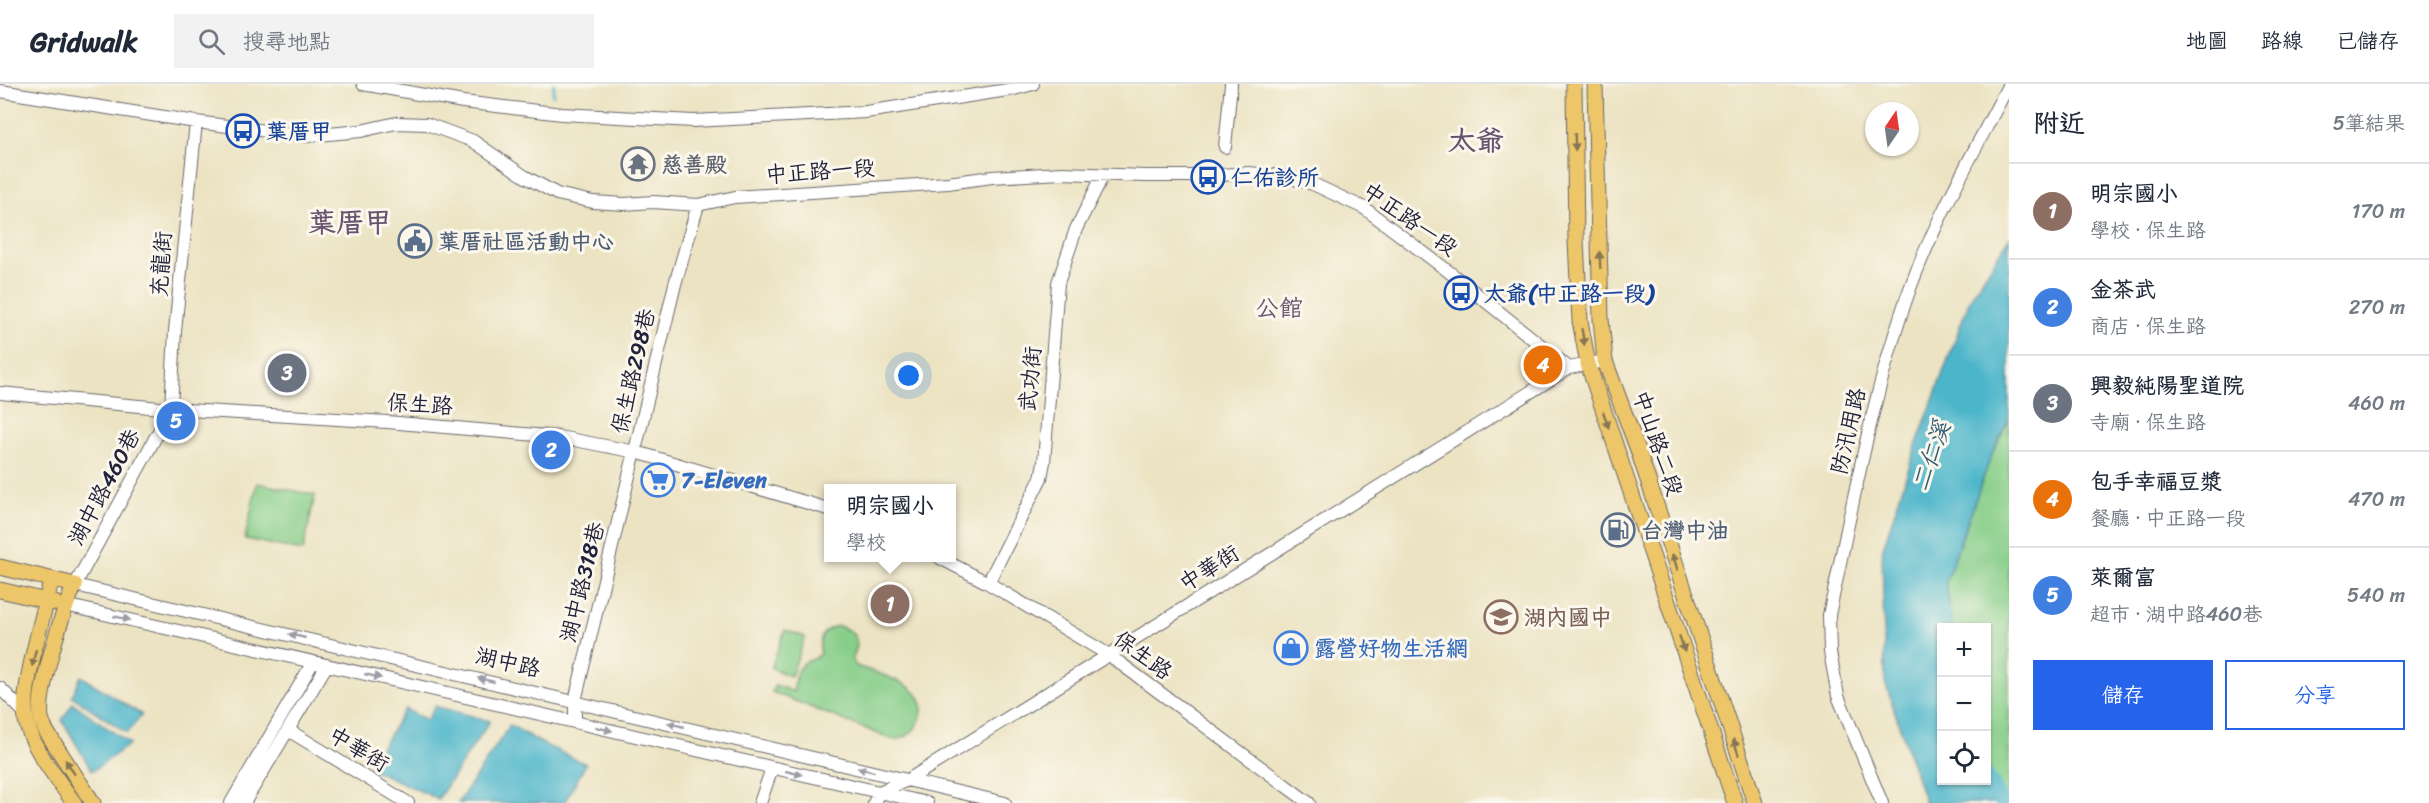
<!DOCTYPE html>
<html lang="zh-TW">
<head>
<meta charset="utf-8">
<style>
  body { margin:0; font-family:Sriracha,"LXGW WenKai TC",sans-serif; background:#f2f2f3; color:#1f2937 }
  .controls { position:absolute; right:18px; bottom:18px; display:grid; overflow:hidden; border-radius:0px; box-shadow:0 2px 4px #0004 }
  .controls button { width:54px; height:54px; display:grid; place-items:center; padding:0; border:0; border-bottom:2px solid #e0e1e3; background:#fff; color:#1f2937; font:30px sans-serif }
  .compass { position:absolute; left:1865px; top:18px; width:54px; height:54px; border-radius:50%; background:#fff; box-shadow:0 2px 4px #0004; rotate:13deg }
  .you { position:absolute; left:909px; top:292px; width:21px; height:21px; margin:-15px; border:4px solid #fff; border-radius:50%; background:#1a73e8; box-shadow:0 0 0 9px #1a73e833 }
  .badge { display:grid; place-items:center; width:39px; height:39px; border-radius:50%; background:#2563eb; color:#fff; font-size:20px; font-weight:700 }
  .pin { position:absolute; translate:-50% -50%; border:3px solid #fff; box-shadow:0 2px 6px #0006 }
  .popup { position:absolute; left:824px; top:400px; width:132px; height:78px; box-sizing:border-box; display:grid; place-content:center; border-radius:0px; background:#fff; filter:drop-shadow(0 2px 4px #0005); font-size:20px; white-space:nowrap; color:#747a83 }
  .popup b { font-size:22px; color:#1f2937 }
  .popup::after { content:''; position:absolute; left:50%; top:100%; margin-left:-12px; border:12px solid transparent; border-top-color:#fff }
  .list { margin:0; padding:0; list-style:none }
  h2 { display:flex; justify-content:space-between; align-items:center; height:78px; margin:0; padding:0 24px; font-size:26px }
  h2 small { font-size:20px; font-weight:400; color:#747a83 }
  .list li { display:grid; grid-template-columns:39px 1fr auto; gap:18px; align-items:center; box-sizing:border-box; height:96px; padding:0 24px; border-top:2px solid #e0e1e3 }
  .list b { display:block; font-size:22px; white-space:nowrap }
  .list p { margin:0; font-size:20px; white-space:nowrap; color:#747a83 }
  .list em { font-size:20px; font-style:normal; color:#747a83 }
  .actions { display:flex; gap:12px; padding:18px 24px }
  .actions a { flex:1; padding:14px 0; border:2px solid #2563eb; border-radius:0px; text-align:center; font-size:21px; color:#2563eb }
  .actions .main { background:#2563eb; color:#fff }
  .icon { flex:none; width:33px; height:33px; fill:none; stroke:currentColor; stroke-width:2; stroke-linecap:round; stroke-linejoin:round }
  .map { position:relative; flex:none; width:2009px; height:719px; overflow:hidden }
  header { display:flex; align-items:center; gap:36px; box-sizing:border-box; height:84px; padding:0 30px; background:#fff; border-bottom:2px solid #e0e1e3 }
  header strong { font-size:28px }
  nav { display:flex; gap:33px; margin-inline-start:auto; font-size:21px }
  .search { width:420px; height:54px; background:#f2f2f3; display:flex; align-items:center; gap:15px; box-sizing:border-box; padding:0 21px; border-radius:0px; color:#747a83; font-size:22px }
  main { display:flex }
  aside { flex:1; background:#fff }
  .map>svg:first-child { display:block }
  .green { fill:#87ce89; stroke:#547862; stroke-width:1.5 }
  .water { fill:#4cb5ca; stroke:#376c82; stroke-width:1.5 }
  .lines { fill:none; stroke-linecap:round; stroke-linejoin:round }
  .stream { stroke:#4cb5ca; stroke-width:3 }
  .river { stroke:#4cb5ca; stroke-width:16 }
  .minor-casing { stroke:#69666a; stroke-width:14 }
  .major-casing { stroke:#69666a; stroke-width:17 }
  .minor { stroke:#fff; stroke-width:12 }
  .major { stroke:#ecc669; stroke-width:15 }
  .oneway { fill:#877452 }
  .oneway2 { fill:#9c9ca7 }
  .labels { text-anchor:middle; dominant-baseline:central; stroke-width:6; stroke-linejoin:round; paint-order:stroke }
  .transit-label { font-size:22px; font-weight:bold; fill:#164399; stroke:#fbf7ec; text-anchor:start }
  .worship-label { font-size:22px; font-weight:bold; fill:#5b616d; stroke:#fbf7ec; text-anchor:start }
  .street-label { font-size:22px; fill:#22223b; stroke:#fbf7ec }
  .service-label { font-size:22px; font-weight:bold; fill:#4e5e75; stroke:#fbf7ec; text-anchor:start }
  .shop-label { font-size:22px; font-weight:bold; fill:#366cbe; stroke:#fbf7ec; text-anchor:start }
  .education-label { font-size:22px; font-weight:bold; fill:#785e54; stroke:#fbf7ec; text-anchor:start }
  .neighbourhood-label { font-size:24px; fill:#68536f; stroke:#fbf7ec }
  .water-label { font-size:24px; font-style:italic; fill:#335d74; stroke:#fbf7ec }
  .district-label { font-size:28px; font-weight:bold; fill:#68536f; stroke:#fbf7ec }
</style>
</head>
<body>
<header>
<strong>Gridwalk</strong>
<div class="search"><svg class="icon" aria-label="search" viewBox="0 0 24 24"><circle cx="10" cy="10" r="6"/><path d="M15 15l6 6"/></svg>搜尋地點</div>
<nav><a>地圖</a><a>路線</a><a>已儲存</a></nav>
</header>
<main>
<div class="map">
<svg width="2009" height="719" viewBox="0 0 2009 719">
  <rect width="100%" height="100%" fill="#fbf7ec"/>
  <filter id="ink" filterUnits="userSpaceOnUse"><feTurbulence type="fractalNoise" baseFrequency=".0167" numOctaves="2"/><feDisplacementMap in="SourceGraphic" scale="12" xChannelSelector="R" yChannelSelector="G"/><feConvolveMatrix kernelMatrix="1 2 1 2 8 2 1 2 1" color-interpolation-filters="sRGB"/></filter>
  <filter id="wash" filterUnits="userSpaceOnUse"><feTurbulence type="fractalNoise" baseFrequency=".008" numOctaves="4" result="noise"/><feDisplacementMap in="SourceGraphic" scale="24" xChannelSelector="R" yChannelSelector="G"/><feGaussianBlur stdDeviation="1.35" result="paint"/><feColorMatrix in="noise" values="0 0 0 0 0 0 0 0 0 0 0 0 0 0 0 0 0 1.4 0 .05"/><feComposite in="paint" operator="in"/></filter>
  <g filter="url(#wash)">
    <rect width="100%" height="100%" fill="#ece3c2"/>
    <path class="green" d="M2009,335V719H1994L1985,697L1986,544L1952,543L1946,497L1992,370Z
      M257,399L315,411L303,467L245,455Z
      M839,542C859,549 860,559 852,575L856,582C881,591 940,602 917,641C912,650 904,655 894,656L772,608L775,601L794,608C794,596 795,582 808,577C814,575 816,575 820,569C819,554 822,544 839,542Z
      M785,546L805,553L791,592L771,584Z"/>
    <path class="water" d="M2009,154V335L1992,370L1946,497L1952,543L1942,544V696L1985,697L1994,719H1925L1885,598L1882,467L1915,365L1970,215Z
      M81,592L142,631L127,649L72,612Z
      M73,619L130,660L92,687L62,636Z
      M435,622L490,637L438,715L369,684L405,625L427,636Z
      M510,641L543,660L586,680L564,719H458Z"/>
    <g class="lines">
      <path class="stream" d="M553,11L554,0
        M283,641L316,586"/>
      <path class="river" d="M1986,692L2003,719"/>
    </g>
  </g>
  <g filter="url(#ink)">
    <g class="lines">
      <defs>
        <path id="minor" d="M363,0L463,18L562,30L693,37L866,28L1014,5L1033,0
          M0,7L196,38L307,52L361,47L396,39L427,40L473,57L524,92L557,110L593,118L624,120L653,118L698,121L735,113L948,99L992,93L1062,89L1145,92H1207L1248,89L1283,92L1313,100L1364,124L1448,187L1569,284L1605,277
          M196,38L175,247L171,325L75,501L1005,719
          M1225,63L1231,0
          M0,309L171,325L387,338L559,353L636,368L828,425
          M940,474L988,499L1109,571L1309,719
          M988,499L1041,394L1044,378L1058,199L1076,145L1103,91
          M65,521L927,719
          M0,604L25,629
          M575,638V617L675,200L698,121
          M288,646L408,719
          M231,719L313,578
          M244,719L327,581
          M760,719L772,684
          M874,719L879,708L908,696L1569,284
          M1882,719L1838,612L1830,568L1829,531C1852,425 1871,316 1907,213C1933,139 1973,70 2009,0"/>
        <path id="major" d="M1574,0L1576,157L1580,237L1588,280L1735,719
          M1595,0L1601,235L1605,277L1637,363L1755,719
          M0,483L75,501C63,525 37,608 41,634C42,638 44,643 46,647L93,719
          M51,496C45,529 18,612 27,640C35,669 58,695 74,719
          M0,506L55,519"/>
      </defs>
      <use href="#minor" class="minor-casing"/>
      <use href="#major" class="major-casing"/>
      <use href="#minor" class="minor"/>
      <use href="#major" class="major"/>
    </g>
    <defs><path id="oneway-solid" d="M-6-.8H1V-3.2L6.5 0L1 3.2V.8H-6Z" transform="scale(1.5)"/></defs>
    <g class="oneway">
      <use href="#oneway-solid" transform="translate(1575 58) rotate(88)"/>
      <use href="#oneway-solid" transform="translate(1600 176) rotate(-92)"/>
      <use href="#oneway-solid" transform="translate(1583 253) rotate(80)"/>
      <use href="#oneway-solid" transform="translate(1606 336) rotate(71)"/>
      <use href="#oneway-solid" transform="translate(1675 478) rotate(-108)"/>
      <use href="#oneway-solid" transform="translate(1682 560) rotate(72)"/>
      <use href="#oneway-solid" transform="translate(34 574) rotate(103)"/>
      <use href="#oneway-solid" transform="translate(1736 663) rotate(-108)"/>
      <use href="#oneway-solid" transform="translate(70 683) rotate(-123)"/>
    </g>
    <g class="oneway2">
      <use href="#oneway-solid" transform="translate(122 534) rotate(13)"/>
      <use href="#oneway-solid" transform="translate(297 552) rotate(-167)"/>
      <use href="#oneway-solid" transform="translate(373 592) rotate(13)"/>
      <use href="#oneway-solid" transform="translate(486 596) rotate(-167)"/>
      <use href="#oneway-solid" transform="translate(676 641) rotate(-167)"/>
      <use href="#oneway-solid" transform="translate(604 645) rotate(13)"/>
      <use href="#oneway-solid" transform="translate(866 686) rotate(-166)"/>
      <use href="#oneway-solid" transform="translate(794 689) rotate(13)"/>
    </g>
  </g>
  <defs>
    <symbol id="bus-ring" viewBox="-11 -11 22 22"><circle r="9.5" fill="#fbf7ec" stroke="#1a4fb4" stroke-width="1.5"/><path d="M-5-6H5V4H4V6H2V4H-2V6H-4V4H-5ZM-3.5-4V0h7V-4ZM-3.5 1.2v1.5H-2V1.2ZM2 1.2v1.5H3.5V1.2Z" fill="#1a4fb4"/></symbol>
    <symbol id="temple-ring" viewBox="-11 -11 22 22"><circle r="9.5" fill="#fbf7ec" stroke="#6b7280" stroke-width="1.5"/><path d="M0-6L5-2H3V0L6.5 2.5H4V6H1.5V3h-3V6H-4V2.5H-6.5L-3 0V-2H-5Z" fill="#6b7280"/></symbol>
    <symbol id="civic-ring" viewBox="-11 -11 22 22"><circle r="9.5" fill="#fbf7ec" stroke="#5c6f8a" stroke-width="1.5"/><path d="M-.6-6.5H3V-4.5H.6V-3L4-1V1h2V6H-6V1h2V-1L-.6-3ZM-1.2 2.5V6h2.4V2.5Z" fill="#5c6f8a"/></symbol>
    <symbol id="supermarket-ring" viewBox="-11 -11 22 22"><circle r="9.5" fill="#fbf7ec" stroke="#3f7fe0" stroke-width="1.5"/><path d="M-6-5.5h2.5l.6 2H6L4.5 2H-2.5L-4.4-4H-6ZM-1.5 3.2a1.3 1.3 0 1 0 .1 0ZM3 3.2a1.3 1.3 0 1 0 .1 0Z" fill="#3f7fe0"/></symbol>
    <symbol id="fuel-ring" viewBox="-11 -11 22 22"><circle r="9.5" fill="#fbf7ec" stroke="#5c6f8a" stroke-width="1.5"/><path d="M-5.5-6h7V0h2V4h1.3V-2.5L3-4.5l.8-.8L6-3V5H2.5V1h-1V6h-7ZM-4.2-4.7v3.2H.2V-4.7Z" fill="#5c6f8a"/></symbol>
    <symbol id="school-ring" viewBox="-11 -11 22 22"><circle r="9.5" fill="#fbf7ec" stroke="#8d6e63" stroke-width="1.5"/><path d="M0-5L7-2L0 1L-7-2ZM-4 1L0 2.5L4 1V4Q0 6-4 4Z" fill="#8d6e63"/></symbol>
    <symbol id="shop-ring" viewBox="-11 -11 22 22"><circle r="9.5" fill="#fbf7ec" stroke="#3f7fe0" stroke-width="1.5"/><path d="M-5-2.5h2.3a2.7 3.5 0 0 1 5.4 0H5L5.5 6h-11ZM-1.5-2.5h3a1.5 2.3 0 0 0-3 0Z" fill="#3f7fe0"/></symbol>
  </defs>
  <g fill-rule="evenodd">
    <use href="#bus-ring" x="224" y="28" width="38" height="38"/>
    <use href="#temple-ring" x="619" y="61" width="38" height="38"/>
    <use href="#bus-ring" x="1189" y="74" width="38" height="38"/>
    <use href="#civic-ring" x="396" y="138" width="38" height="38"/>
    <use href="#bus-ring" x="1442" y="190" width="38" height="38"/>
    <use href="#supermarket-ring" x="639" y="377" width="38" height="38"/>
    <use href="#fuel-ring" x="1599" y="427" width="38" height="38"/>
    <use href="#school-ring" x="1482" y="514" width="38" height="38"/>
    <use href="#shop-ring" x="1272" y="545" width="38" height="38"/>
  </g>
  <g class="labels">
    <g class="transit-label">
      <text x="266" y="47">葉厝甲</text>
      <text x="1231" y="93">仁佑診所</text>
      <text x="1484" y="209">太爺(中正路一段)</text>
    </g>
    <g class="worship-label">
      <text x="661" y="80">慈善殿</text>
    </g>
    <g class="street-label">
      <text transform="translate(820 87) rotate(-4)">中正路一段</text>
      <text transform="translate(1410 135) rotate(35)">中正路一段</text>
      <text transform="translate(161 180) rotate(-86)">充龍街</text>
      <text transform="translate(633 287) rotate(-77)">保生路298巷</text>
      <text transform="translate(1030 295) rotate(-85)">武功街</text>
      <text transform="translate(420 320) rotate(4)">保生路</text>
      <text transform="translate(1848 347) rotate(-77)">防汛用路</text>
      <text transform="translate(1658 359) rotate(71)">中山路二段</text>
      <text transform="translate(104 403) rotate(-62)">湖中路460巷</text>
      <text transform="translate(1209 484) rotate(-32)">中華街</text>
      <text transform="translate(582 498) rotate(-76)">湖中路318巷</text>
      <text transform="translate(1143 571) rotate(36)">保生路</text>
      <text transform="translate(508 578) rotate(13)">湖中路</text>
      <text transform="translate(359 665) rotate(31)">中華街</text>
    </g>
    <g class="service-label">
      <text x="438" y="157">葉厝社區活動中心</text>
      <text x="1641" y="446">台灣中油</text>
    </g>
    <g class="shop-label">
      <text x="681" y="396">7-Eleven</text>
      <text x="1314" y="564">露營好物生活網</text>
    </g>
    <g class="education-label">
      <text x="1524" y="533">湖內國中</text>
    </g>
    <g class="neighbourhood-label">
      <text x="1279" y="224">公館</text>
    </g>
    <g class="water-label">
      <text transform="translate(1931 372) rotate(-71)">二仁溪</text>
    </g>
    <g class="district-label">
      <text x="1476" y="56">太爺</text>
      <text x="350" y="138">葉厝甲</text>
    </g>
  </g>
</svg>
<div class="controls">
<button>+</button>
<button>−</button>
<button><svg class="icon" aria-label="locate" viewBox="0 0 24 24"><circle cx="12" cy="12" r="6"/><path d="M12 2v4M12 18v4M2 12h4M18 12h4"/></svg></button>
</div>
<svg class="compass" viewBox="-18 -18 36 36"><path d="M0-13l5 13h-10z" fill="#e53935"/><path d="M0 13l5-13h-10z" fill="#747a83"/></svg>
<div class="you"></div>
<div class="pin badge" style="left:890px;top:520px;background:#8d6e63">1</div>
<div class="popup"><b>明宗國小</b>學校</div>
<div class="pin badge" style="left:551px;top:366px;background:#3f7fe0">2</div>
<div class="pin badge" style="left:287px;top:289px;background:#6b7280">3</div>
<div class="pin badge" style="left:1543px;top:281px;background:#e8710a">4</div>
<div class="pin badge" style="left:176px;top:337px;background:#3f7fe0">5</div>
</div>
<aside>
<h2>附近<small>5筆結果</small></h2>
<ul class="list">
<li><span class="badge" style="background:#8d6e63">1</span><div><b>明宗國小</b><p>學校 · 保生路</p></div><em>170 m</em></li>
<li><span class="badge" style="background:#3f7fe0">2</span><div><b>金茶武</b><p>商店 · 保生路</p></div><em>270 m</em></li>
<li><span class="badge" style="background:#6b7280">3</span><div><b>興毅純陽聖道院</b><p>寺廟 · 保生路</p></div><em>460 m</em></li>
<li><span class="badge" style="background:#e8710a">4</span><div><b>包手幸福豆漿</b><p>餐廳 · 中正路一段</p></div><em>470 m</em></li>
<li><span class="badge" style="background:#3f7fe0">5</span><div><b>萊爾富</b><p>超市 · 湖中路460巷</p></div><em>540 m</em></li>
</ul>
<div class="actions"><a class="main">儲存</a><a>分享</a></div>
</aside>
</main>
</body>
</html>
